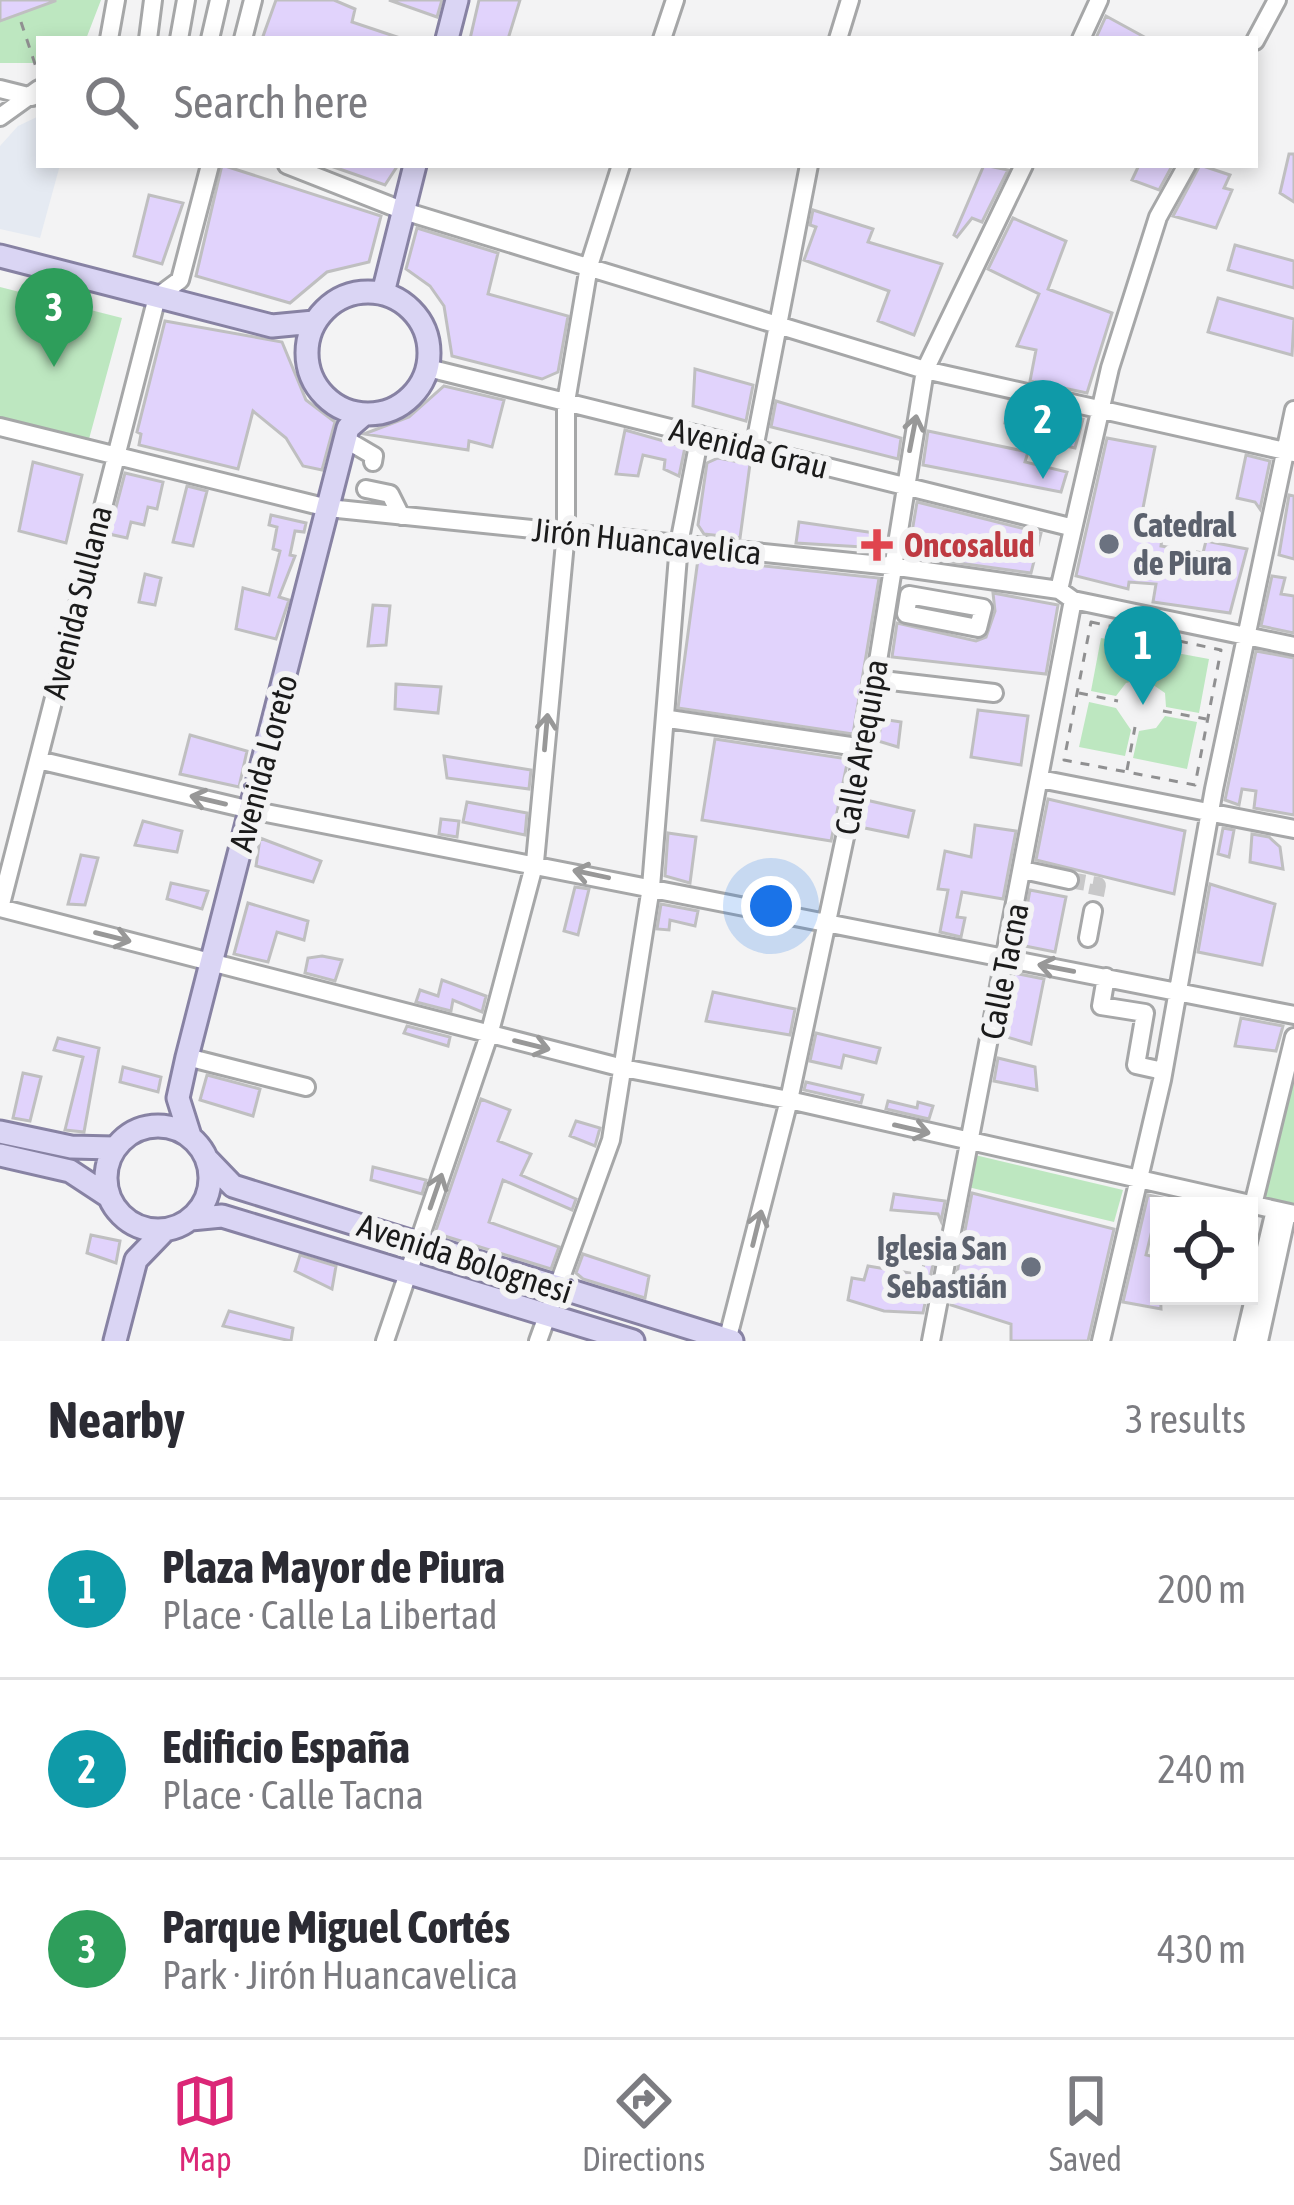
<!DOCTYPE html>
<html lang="en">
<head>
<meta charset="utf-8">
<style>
  body { margin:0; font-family:"Asap Condensed",sans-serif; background:#f7f7f7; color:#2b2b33 }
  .controls { position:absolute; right:36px; bottom:36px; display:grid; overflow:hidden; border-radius:0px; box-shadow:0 6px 18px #0003 }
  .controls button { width:108px; height:108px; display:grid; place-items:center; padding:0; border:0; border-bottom:3px solid #e1e1e2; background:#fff; color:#2b2b33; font:60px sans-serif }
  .you { position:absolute; left:771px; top:906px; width:42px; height:42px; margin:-30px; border:9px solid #fff; border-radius:50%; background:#1a73e8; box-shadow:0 0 0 18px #1a73e833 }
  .badge { display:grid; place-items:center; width:78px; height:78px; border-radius:50%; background:#db2777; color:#fff; font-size:39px; font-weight:700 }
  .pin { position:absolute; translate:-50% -99px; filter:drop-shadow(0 3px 6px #0008) }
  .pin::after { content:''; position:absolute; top:63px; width:42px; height:36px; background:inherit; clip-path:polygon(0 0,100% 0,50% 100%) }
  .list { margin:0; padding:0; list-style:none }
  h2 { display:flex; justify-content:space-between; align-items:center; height:156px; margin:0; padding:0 48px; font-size:51px }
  h2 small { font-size:39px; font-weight:400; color:#7c7c81 }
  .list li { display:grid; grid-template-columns:78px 1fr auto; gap:36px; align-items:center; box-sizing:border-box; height:180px; padding:0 48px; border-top:3px solid #e1e1e2 }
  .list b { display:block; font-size:45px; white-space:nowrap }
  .list p { margin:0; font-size:39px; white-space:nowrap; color:#7c7c81 }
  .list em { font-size:39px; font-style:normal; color:#7c7c81 }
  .icon { flex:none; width:66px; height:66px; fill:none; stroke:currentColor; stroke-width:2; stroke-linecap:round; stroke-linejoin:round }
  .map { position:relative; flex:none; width:1294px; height:1341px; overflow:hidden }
  .search { position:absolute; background:#fff; box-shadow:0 6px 18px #0003; left:36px; right:36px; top:36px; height:132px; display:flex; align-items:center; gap:30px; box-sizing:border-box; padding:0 42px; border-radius:0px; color:#7c7c81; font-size:45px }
  .sheet { height:696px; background:#fff }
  nav { display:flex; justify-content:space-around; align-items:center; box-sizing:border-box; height:168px; border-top:3px solid #e1e1e2; background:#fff; font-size:33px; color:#7c7c81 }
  nav a { display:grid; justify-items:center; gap:6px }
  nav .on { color:#db2777 }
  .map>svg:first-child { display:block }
  .built { fill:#e5eaf2 }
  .green { fill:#bde7c0 }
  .building { fill:#e1d3fc; stroke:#bfbfc0; stroke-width:3 }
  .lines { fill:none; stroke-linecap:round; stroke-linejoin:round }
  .minor-tunnel { stroke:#c8c8c9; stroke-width:16; stroke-dasharray:16 8; stroke-linecap:butt }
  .minor-casing { stroke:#a6a7a8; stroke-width:22 }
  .major-casing { stroke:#8782a3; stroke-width:27 }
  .path { stroke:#909091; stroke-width:3; stroke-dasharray:9 9; stroke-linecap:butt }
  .minor { stroke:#fff; stroke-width:16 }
  .major { stroke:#dad5f4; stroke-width:21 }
  .oneway { stroke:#989898 }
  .worship-dot { fill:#6b7280; stroke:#f3f3f4; stroke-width:4.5 }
  .health-dot { fill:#e0444e; stroke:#f3f3f4; stroke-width:4.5 }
  .labels { text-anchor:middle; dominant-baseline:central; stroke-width:12; stroke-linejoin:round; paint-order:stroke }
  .street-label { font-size:33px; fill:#1b1b1b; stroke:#f3f3f4 }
  .worship-label { font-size:33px; font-weight:bold; fill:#5b616d; stroke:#f3f3f4; text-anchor:start }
  .health-label { font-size:33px; font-weight:bold; fill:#be3a42; stroke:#f3f3f4; text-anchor:start }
</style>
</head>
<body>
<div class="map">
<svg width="1294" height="1341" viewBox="0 0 1294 1341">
  <rect width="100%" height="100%" fill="#f3f3f4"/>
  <path class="built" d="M39,116V165H60L40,238L0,229V146L18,126Z"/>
  <path class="green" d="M0,0H101L86,39H39V63H0Z
    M0,287L122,318L89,439L0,417Z
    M1101,638L1146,646L1139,680L1126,683L1116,696L1091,691Z
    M1155,649L1209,659L1199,713L1166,707L1165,693L1149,682Z
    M1089,702L1116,708L1131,730L1125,756L1079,747Z
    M1165,716L1197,722L1187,769L1133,758L1139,731L1156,728Z
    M1294,1037V1214L1253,1205Z
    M975,1155L1123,1190L1114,1222L968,1187Z"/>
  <path class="building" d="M0,0H55V1L0,21Z
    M276,0H334L355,9L352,22L403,39H262Z
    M389,0H442L437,17Z
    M479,0H520L508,39H470Z
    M1106,16L1148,39L1096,38Z
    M1289,154H1294V202L1280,193Z
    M222,165L381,216L369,262L327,272L290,303L196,276Z
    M328,165H398L385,185Z
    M984,165L1008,170L982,222L972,218L957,237L954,235Z
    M1139,165H1169L1172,166L1159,190L1132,180Z
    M1200,165L1230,175L1224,188L1232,190L1216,228L1173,216Z
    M149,195L183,203L162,264L134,256Z
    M813,210L873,229L868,242L942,264L914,335L878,321L889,291L804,260L816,227L810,225Z
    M1013,218L1066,241L1048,289L1112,313L1087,393L1030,381L1036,350L1017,346L1039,294L988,269Z
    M417,228L498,253L488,294L568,316L558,372L542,379L452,356L444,306L430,286L406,269Z
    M1235,245L1294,261V288L1228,270Z
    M1218,298L1294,319L1292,355L1208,332Z
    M165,321L282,342L306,400L335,422L322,470L303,466L286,438L253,411L238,469L139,445L141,434L137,432Z
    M695,369L753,385L746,421L693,406Z
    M444,386L504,400L492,447L469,441L468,450L364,434L409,417Z
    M776,401L901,438L898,459L771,427Z
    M1009,402L1083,419L1075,448L1039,440L1041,430L1005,423Z
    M625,430L685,447L679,476L664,469L665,460L643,455L638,476L616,474Z
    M928,431L1028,452L1025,462L1067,472L1061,492L923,465Z
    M1107,438L1155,447L1142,513L1165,518L1161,546L1203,553L1206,541L1247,549L1230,613L1153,602L1156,584L1129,582L1128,589L1076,576Z
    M1246,455L1270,461L1260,509L1255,502L1237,498Z
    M718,458L750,464L740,538L704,534L698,525L707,463Z
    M33,462L82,475L66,543L19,531Z
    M125,473L163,482L157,509L148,507L144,525L131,522L127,538L109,534Z
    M187,486L207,491L193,546L173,542Z
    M1289,495L1294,496V559L1279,555Z
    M917,502L1041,533L1031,573L908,556Z
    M271,515L306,523L304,532L295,531L290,555L295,556L279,597L289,600L276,639L236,629L243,588L269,595L280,551L273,549L277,527L269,525Z
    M799,522L882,534L880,548L796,543Z
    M698,559L879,578L853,734L678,708Z
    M145,574L161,578L155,605L139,602Z
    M1272,576L1285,578L1281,594L1294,596V633L1261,626Z
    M993,593L1058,605L1046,674L892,657L897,623L976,641L986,637L995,611Z
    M373,605L390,606L386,645L368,646Z
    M1256,651L1294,658V815L1254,808L1256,791L1242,789L1239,805L1225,800Z
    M396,684L441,687L438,713L395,709Z
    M978,710L1028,716L1021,765L971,757Z
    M882,719L901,722L898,747L878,741Z
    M190,735L247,751L239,787L180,774Z
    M715,739L848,759L831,841L702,820Z
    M444,756L531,770L529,789L447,778Z
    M1048,799L1185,831L1174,894L1036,860Z
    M866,800L914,811L908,837L860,827Z
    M467,802L527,813L525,835L463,822Z
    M441,819L459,821L457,837L439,834Z
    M143,821L182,831L177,852L135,845Z
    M975,825L1016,831L1003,899L962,892L957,917L965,918L961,937L940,932L948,890L938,889L945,851L971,857Z
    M1223,828L1234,830L1229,857L1218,854Z
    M668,833L696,837L690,883L665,876Z
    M1252,834L1269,837L1280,847L1283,869L1250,862Z
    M260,838L321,861L313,882L256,866Z
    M81,855L98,858L85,905L68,904Z
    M171,883L208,891L202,909L167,899Z
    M1210,884L1275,904L1262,965L1198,952Z
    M575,887L589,889L578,935L564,931Z
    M1030,890L1066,897L1055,952L1020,945Z
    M248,903L308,921L304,940L277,932L268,962L234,954Z
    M661,904L698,911L695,926L670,920L669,930L657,929Z
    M322,956L342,960L335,981L305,973L308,958Z
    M1014,973L1044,979L1031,1044L1003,1036Z
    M442,980L486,996L482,1012L453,1000L451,1011L416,1002L420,990L438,996Z
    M713,992L795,1009L790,1035L706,1021Z
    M1241,1018L1283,1026L1276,1051L1235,1046Z
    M407,1026L450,1037L448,1046L404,1033Z
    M816,1033L880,1048L876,1063L844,1055L841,1068L810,1061Z
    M58,1038L99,1048L84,1132L65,1130L83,1057L54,1050Z
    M998,1058L1035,1067L1037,1090L994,1081Z
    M123,1067L161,1077L158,1092L120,1082Z
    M23,1073L41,1077L30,1121L13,1118Z
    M207,1075L260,1089L253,1116L200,1100Z
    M806,1082L863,1095L861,1103L804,1090Z
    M481,1099L510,1110L498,1141L531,1154L521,1175L576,1199L572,1210L503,1180L489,1222L559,1247L551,1269L435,1233Z
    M888,1101L917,1108L918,1102L933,1106L929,1119L886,1109Z
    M576,1121L600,1128L595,1146L570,1136Z
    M373,1167L426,1180L422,1194L371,1180Z
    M972,1193L1114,1229L1088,1341H1011V1324L951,1305Z
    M894,1194L945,1201L941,1221L938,1214L891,1210Z
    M1148,1195L1190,1204L1159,1206V1232L1152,1230L1146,1255L1159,1258L1161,1309L1123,1302Z
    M91,1235L120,1241L116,1263L87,1253Z
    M928,1253L935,1254L923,1313L884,1311L848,1300L852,1278L864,1280L868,1266L910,1273L913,1296Z
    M583,1254L649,1276L645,1298L583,1279L576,1273Z
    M300,1255L336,1266L332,1289L295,1271Z
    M229,1311L293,1328L291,1341L223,1326Z"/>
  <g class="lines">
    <path class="minor-tunnel" d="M1069,880L1098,885L1093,911"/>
    <defs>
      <path id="minor" d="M109,39L116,0
        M148,39L153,0
        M179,39L186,0
        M210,39L219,0
        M243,39L253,0
        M662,39L675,0
        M838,39L850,0
        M1081,39L1099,0
        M1255,41L1277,0
        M0,89L32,97
        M0,117L39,89
        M210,165L180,280L157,297L0,908L623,1068L789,1100L1294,1214
        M287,165L404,211L925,370L1294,453
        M428,368L1070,527
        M0,427L328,508L891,566L1059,590L1073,600L1294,646
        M345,439L374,456L373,462
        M754,449L809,165
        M366,489L390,494L401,516
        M1059,590L1110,368L1158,217L1187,165
        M909,595L983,608L978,628L906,614Z
        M874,679L994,693
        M669,719L864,748
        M38,760L251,810L1294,1015
        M1040,779L1294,829
        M1023,870L1069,880
        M1088,938L1093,911
        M1106,977L1101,1006L1145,1013L1136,1065L1163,1071
        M187,1057L306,1087
        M1253,1205L1294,1037
        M385,1341L489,1035L535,862L566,532V402L589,266L621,165
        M538,1341L611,1140L651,887L679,544L700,435
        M727,1341L789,1100L864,748L925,370L1024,165
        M931,1341L1073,600
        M1101,1341L1162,1080L1214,789L1294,410
        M1244,1341L1275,1210
        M1259,1341L1287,1213"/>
      <path id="major" d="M447,39L457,0
        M0,256L272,326L314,322
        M307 353a61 61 0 1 1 122 0a61 61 0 1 1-122 0Z
        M383,293L415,165
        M106 1178a52 52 0 1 1 104 0a52 52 0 1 1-104 0Z
        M0,1132L71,1147L114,1148
        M190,1136L178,1098L187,1057L348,428L363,415
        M0,1155L70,1171L108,1196
        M208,1160L233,1186L732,1341
        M191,1219L222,1216L633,1341
        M115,1341L136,1260L165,1230"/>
    </defs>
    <use href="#minor" class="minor-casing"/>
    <use href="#major" class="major-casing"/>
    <path class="path" d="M21,22L38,73
      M1091,622L1221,650L1195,785L1064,760Z
      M1144,683L1153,637
      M1079,693L1118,701
      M1163,711L1206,719
      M1127,770L1135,727"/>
    <use href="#minor" class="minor"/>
    <use href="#major" class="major"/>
  </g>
  <defs><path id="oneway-shaft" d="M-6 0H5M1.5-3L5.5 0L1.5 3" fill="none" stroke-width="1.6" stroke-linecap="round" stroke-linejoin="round" transform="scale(3)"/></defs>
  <g class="oneway">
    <use href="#oneway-shaft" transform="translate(913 433) rotate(-79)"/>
    <use href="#oneway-shaft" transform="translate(546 732) rotate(-85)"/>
    <use href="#oneway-shaft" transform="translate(208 800) rotate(-167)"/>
    <use href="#oneway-shaft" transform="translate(591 874) rotate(-168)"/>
    <use href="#oneway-shaft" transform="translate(113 937) rotate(14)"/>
    <use href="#oneway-shaft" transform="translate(1056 968) rotate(-169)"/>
    <use href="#oneway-shaft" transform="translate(532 1045) rotate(14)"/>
    <use href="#oneway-shaft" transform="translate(912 1129) rotate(13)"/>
    <use href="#oneway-shaft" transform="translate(436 1191) rotate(-71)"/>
    <use href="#oneway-shaft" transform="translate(757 1228) rotate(-76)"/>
  </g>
  <g class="worship-dot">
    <circle cx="1109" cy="544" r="12"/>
    <circle cx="1031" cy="1267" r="12"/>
  </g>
  <path class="health-dot" d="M871 527h12v12h12v12h-12v12h-12v-12h-12v-12h12z"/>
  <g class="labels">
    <g class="street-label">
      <text transform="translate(749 448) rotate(14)">Avenida Grau</text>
      <text transform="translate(647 541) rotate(6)">Jirón Huancavelica</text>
      <text transform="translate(77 602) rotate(-76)">Avenida Sullana</text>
      <text transform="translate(861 747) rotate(-80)">Calle Arequipa</text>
      <text transform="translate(263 763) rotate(-75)">Avenida Loreto</text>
      <text transform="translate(1004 971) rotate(-79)">Calle Tacna</text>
      <text transform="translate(465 1258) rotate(18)">Avenida Bolognesi</text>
    </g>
    <g class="worship-label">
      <text x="1133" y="525">Catedral<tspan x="1133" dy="38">de Piura</tspan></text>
      <text x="1007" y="1248" text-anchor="end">Iglesia San<tspan x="1007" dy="38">Sebastián</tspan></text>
    </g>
    <g class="health-label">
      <text x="904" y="545">Oncosalud</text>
    </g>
  </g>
</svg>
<div class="controls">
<button><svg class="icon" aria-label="locate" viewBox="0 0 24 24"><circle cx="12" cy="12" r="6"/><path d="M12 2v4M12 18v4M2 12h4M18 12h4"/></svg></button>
</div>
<div class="you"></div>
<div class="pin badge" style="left:1143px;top:705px;background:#0f9aa8">1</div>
<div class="pin badge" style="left:1043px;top:479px;background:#0f9aa8">2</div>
<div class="pin badge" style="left:54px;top:367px;background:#2e9e5b">3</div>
<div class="search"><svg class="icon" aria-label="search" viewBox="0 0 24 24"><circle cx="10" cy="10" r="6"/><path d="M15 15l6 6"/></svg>Search here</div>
</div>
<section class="sheet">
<h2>Nearby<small>3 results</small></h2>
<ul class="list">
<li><span class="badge" style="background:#0f9aa8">1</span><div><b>Plaza Mayor de Piura</b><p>Place · Calle La Libertad</p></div><em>200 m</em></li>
<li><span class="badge" style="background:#0f9aa8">2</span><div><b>Edificio España</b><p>Place · Calle Tacna</p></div><em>240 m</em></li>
<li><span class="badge" style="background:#2e9e5b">3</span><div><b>Parque Miguel Cortés</b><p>Park · Jirón Huancavelica</p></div><em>430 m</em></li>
</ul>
</section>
<nav>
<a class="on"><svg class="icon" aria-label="map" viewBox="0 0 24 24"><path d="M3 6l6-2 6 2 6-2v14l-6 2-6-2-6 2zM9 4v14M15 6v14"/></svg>Map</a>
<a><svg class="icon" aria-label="directions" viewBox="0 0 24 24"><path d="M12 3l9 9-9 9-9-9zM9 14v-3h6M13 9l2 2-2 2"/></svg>Directions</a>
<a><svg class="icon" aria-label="saved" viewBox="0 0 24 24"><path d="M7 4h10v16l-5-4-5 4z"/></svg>Saved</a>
</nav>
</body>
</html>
